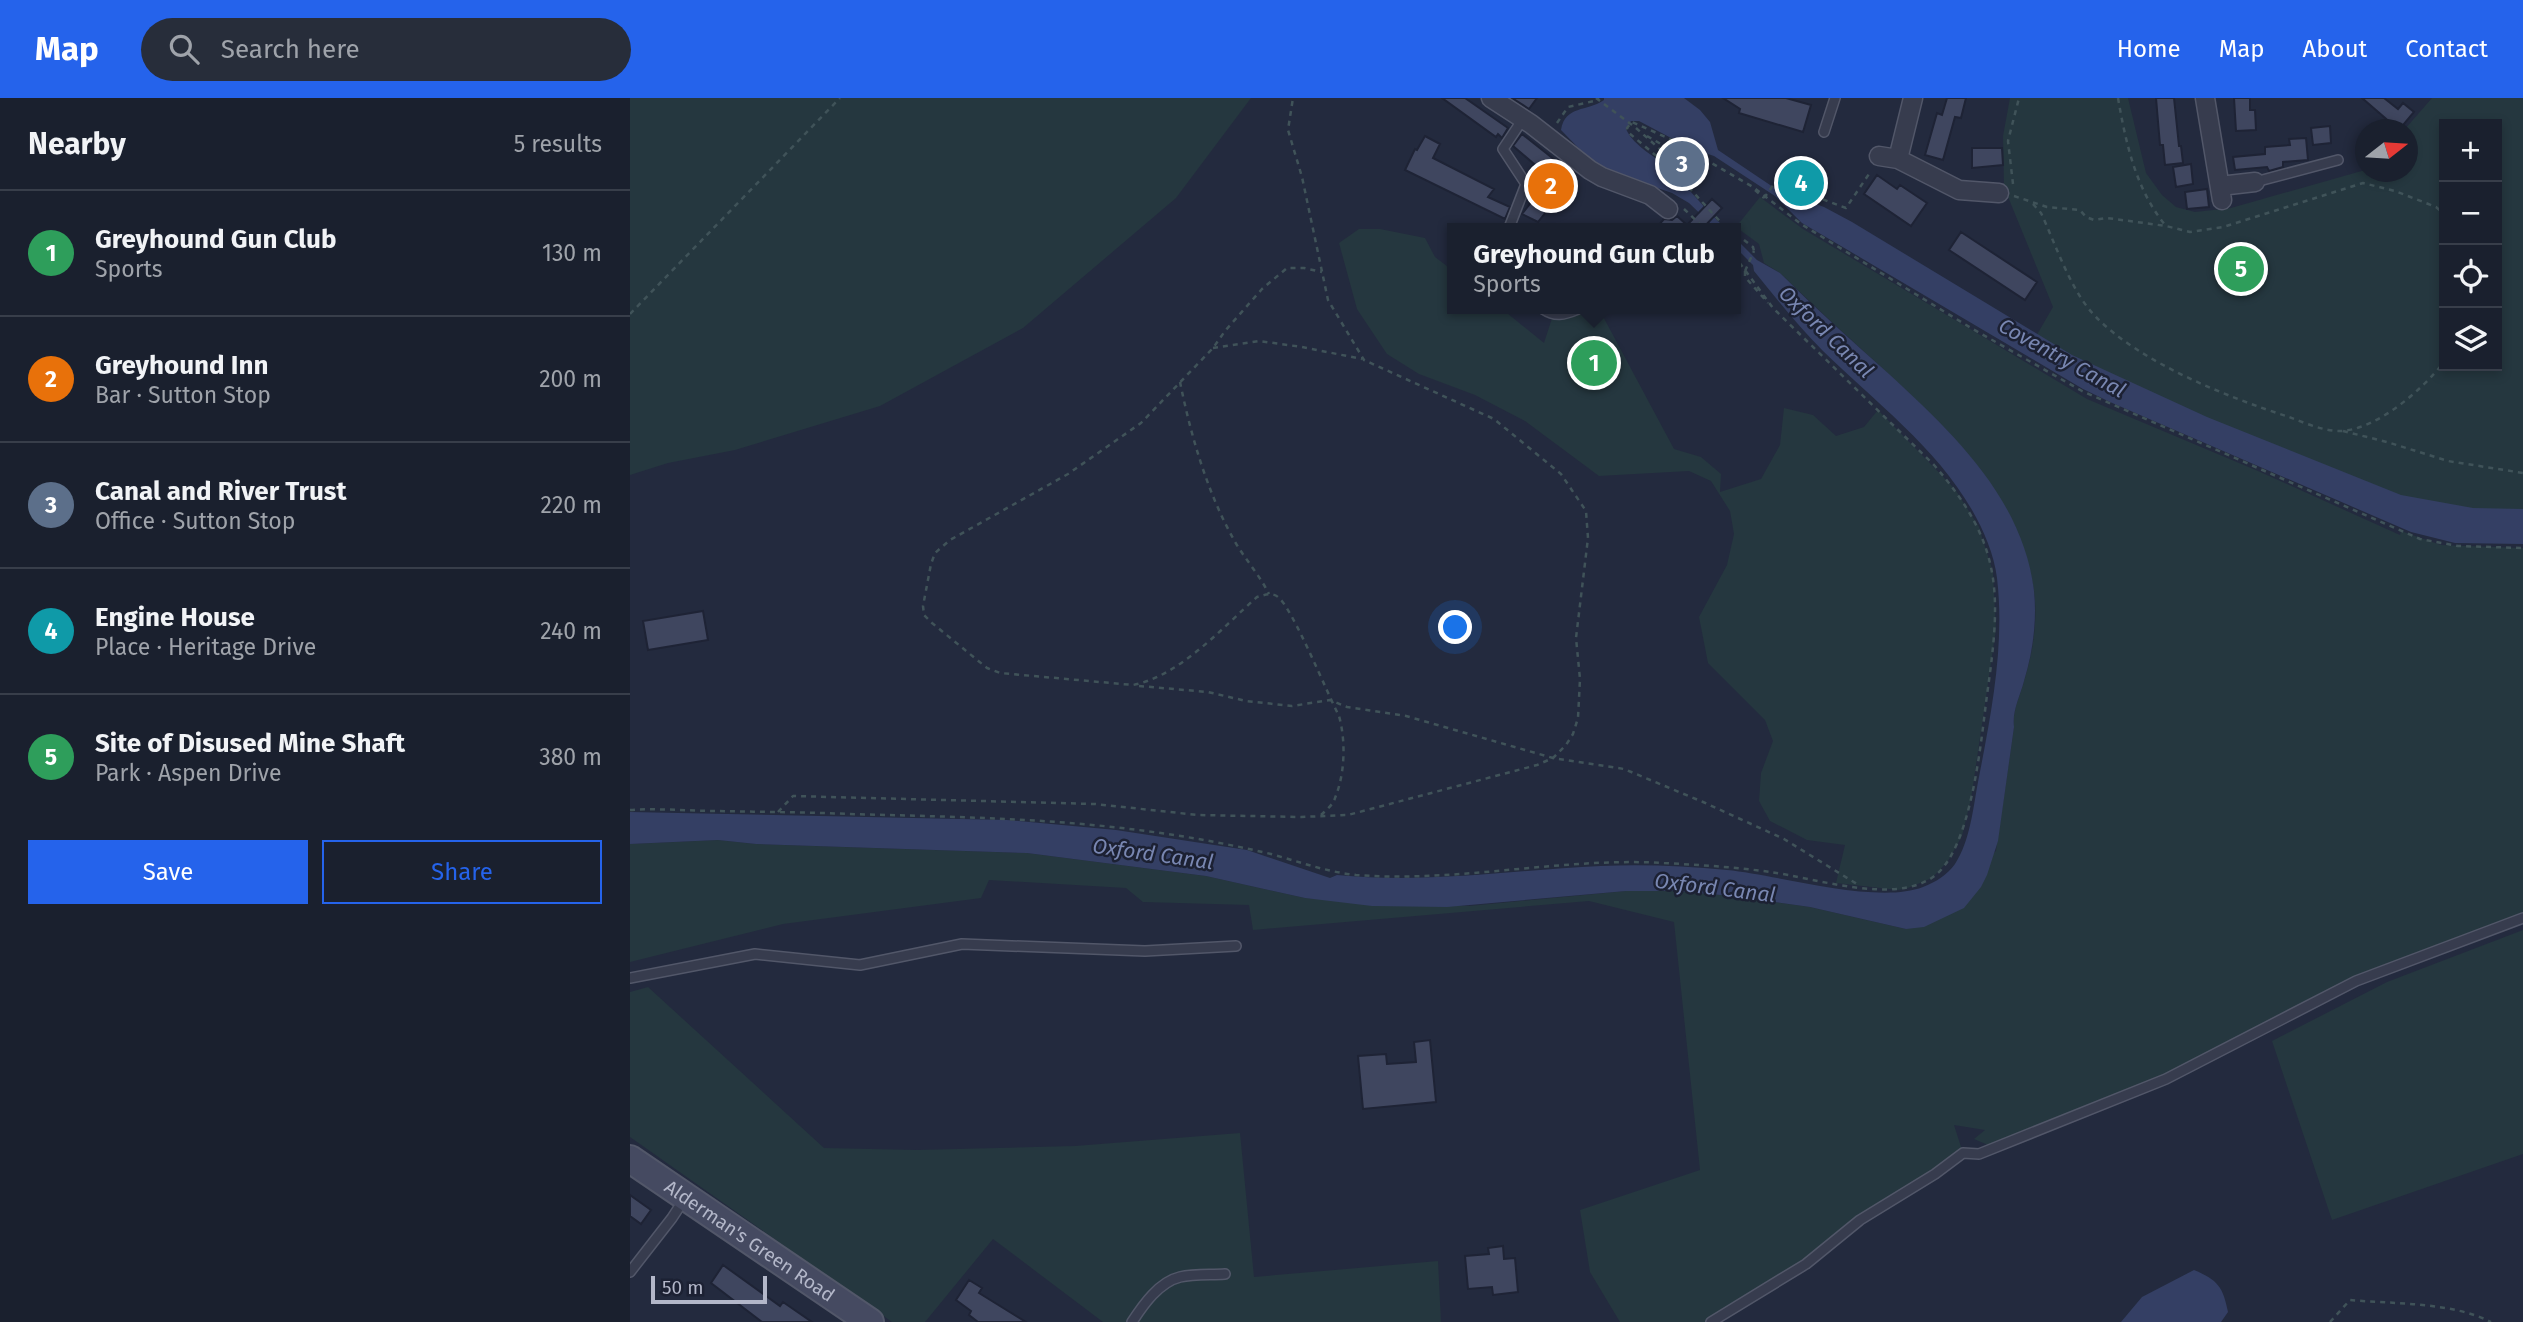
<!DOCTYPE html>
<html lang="en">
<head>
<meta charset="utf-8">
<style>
  body { margin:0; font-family:"Fira Sans",sans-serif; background:#272d3a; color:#f1f3f6 }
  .controls { position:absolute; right:21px; top:21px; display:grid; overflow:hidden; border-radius:0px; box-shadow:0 4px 10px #0003 }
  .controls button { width:63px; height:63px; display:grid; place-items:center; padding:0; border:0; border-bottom:2px solid #383e4a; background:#1a202e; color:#f1f3f6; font:35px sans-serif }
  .compass { position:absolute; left:1725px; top:21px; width:63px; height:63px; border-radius:50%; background:#1a202e; box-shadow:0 4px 10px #0003; rotate:73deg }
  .scale { position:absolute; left:21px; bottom:18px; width:116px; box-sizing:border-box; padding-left:7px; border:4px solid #b3b7c9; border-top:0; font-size:19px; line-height:24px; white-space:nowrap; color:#b3b7c9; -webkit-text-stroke:5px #1c2133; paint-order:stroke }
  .you { position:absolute; left:826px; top:530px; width:24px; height:24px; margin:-18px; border:5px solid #fff; border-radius:50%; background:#1a73e8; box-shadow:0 0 0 10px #1a73e833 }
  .badge { display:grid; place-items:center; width:46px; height:46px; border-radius:50%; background:#2563eb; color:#fff; font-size:23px; font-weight:700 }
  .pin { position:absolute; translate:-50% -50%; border:4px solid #fff; box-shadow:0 2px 7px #0006 }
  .popup { position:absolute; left:817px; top:125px; width:294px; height:91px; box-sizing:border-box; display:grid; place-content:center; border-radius:0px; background:#1a202e; filter:drop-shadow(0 2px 5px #0005); font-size:23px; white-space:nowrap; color:#9fa3aa }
  .popup b { font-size:26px; color:#f1f3f6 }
  .popup::after { content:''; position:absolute; left:50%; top:100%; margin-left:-14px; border:14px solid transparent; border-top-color:#1a202e }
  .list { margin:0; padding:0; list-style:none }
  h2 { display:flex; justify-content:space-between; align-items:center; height:91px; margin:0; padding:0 28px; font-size:30px }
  h2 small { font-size:23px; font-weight:400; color:#9fa3aa }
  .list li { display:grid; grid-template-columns:46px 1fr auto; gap:21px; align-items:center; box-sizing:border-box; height:126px; padding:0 28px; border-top:2px solid #383e4a }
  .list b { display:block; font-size:26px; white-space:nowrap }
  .list p { margin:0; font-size:23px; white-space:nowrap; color:#9fa3aa }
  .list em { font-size:23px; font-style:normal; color:#9fa3aa }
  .actions { display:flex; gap:14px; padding:21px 28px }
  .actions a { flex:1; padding:16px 0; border:2px solid #2563eb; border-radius:0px; text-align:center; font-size:24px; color:#2563eb }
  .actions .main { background:#2563eb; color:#fff }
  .icon { flex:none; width:38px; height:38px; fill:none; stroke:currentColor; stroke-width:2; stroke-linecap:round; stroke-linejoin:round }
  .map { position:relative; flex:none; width:1893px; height:1224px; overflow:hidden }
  header { display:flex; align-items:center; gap:42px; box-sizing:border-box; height:98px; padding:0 35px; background:#2563eb; color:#fff }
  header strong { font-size:33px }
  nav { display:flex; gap:38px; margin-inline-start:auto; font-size:24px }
  .search { width:490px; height:63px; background:#272d3a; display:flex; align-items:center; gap:18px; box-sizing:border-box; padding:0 24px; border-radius:38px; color:#9fa3aa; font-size:26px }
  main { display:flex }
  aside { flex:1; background:#1a202e }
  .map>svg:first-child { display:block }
  .green { fill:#25373f; fill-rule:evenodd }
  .water { fill:#343f64 }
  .building { fill:#3f465f; stroke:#1e2335; stroke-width:2 }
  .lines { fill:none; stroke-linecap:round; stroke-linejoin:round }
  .lane-casing { stroke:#525769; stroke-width:12 }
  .street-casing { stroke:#525769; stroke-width:21 }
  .secondary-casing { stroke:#525769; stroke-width:30 }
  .path { stroke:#405359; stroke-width:2.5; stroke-dasharray:5 5; stroke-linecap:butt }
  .lane { stroke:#373c4e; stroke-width:9 }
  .street { stroke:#373c4e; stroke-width:18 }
  .secondary { stroke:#454a61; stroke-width:26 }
  .path-bridge { stroke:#405359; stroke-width:2.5; stroke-dasharray:5 5; stroke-linecap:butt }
  .labels { text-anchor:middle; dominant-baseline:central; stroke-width:5; stroke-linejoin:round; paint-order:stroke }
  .street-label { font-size:19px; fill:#b3b7c9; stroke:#1c2133 }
  .water-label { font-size:21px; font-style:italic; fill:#7987b2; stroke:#1c2133 }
</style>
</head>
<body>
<header>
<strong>Map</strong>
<div class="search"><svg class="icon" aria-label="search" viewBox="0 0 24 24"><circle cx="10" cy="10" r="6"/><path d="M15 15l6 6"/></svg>Search here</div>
<nav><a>Home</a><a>Map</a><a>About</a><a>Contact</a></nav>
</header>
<main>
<aside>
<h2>Nearby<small>5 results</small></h2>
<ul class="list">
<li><span class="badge" style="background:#2e9e5b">1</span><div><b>Greyhound Gun Club</b><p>Sports</p></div><em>130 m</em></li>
<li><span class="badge" style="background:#e8710a">2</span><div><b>Greyhound Inn</b><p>Bar · Sutton Stop</p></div><em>200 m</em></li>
<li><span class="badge" style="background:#5c6f8a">3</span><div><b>Canal and River Trust</b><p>Office · Sutton Stop</p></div><em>220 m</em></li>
<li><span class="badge" style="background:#0f9aa8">4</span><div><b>Engine House</b><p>Place · Heritage Drive</p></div><em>240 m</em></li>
<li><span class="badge" style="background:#2e9e5b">5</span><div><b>Site of Disused Mine Shaft</b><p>Park · Aspen Drive</p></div><em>380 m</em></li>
</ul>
<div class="actions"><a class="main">Save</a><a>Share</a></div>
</aside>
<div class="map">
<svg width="1893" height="1224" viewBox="0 0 1893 1224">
  <rect width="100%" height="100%" fill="#232a3e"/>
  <path class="green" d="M0,0H621L546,100L393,230L250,308L105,352L38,365L0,377Z
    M1380,0H1498L1516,75L1532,97L1546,109L1565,114L1601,110L1735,72L1736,74H1778V32L1775,31L1802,0H1893V432L1803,424L1401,247L1423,209L1374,89L1373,38ZM1814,26H1867V268H1814Z
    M1130,99L1173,131L1457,301L1628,373L1770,437L1771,433L1811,447L1893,450V816L1702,890L1527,980L1358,1047L1344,1041L1355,1032L1324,1027L1333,1055L1230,1122L1176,1166L1081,1224H990L960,1174L950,1112L1070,1072L1044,824L959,803L623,832L619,807L513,804L496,790L359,782L351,800L153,826L0,864V746L88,742L126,746L397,755L576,778L675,800L839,808L996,793H1044L1103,798L1180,809L1276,831L1366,753L1384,629C1382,612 1390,599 1394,583C1403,555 1408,522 1404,493C1388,394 1321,334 1251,269C1217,238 1183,207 1150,175L1134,165L1129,146L1106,129Z
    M729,131H750L795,140L805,159L822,172V211H872L914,245L925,211H969L1044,351L1071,359L1091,376L1090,394L1131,381L1150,347L1154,310L1183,317L1206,338L1234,329L1248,312L1325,391L1349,429L1363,474L1366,531L1341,701L1332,738L1318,763L1302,780L1278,790L1268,792L1206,785L1215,747L1177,742L1140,723L1129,703L1131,675L1143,643L1135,622L1078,565L1069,519L1097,467L1104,436L1100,413L1081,383L1059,373L969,378L895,323L845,297L789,276L757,256L727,211L709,145Z
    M1893,832V1056L1702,1122L1642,943L1757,884Z
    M18,889L194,1050L287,1052L445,1048L610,1035L624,1179L808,1163L811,1224H473L363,1141L295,1224H262L0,1039V894Z"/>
  <path class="water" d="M974,0H1054L1070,12L1080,24L1088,52L1146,91L1194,109L1222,124L1442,257L1577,319L1771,397L1843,410L1893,411V446L1825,445L1781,434L1480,304L1453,291L1172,125L1145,98L1084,58L1060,50L1009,23H1001L996,31C1004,49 1027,59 1041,72C1059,91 1076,112 1095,130H1085L1059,105L1042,95L976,72L963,65L931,32C935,7 957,14 974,2Z
    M1106,141L1127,162L1150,175C1185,210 1222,243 1259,276C1323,335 1393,401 1404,493C1407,522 1403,554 1394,583C1390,599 1382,612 1384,629L1368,743L1357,777L1351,789L1334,810L1294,829L1276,831L1180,809L1103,798L1044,793H996L817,809L742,808L675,800L576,778L397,755L126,746L88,742L0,746V714L377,722L486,732L617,752L700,780L707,777C796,786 883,772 971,768C1013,766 1055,768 1097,772C1149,777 1247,807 1293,789C1306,784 1317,777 1325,766C1340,743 1343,711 1348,684C1361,617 1375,548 1367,480C1364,456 1354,433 1342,412C1306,349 1244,303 1193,253C1168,228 1146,200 1124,173L1123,167L1106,150Z
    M1564,1172C1588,1182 1593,1189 1598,1214L1591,1224H1491L1512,1199Z"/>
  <path class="building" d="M812,0H835L878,30L872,40L868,36L866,39Z
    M882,0H907L899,11Z
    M1093,0H1156L1181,7L1173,34L1109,15L1110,11Z
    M1317,0H1336L1331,20L1325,19L1313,62L1295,57L1307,15L1312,17Z
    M1526,0H1544L1549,48H1551L1553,65L1535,67L1533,47H1530Z
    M1604,0H1620V12H1625L1626,32L1606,33Z
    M1732,0H1754L1768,11L1773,5L1784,14L1769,32Z
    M1700,28L1701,45L1683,47L1681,30Z
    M892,36L940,74L922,96L927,100L908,124L892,116L917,84L901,70L904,66L883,48Z
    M795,38L810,46L803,60L864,91L858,99L880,109L875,121L775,72L785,51L787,52Z
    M1676,40L1678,62L1653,64V69L1639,73L1637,69L1605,72L1603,59L1635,56V49L1660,47L1659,41Z
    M1342,50H1372L1373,67L1342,70Z
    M1051,57L1061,65L1053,75L1043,68Z
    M1561,66L1563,86L1546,89L1543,69Z
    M1247,77L1267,91L1270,87L1297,105L1281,128L1234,96Z
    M1577,91L1579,109L1557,111L1555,94Z
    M1082,101L1092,110L1073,130H1026L1034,121L1042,122L1047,118L1057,127Z
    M1331,134L1407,184L1395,202L1319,152Z
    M73,513L78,542L18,552L13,523Z
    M800,942L806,1004L733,1011L728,958L756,956L757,966L786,964L784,944Z
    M0,1097L21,1112L11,1126L0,1118Z
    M873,1148L874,1161L885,1160L888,1194L863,1197L862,1189L838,1191L835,1158L859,1156L858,1150Z
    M93,1167L150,1208L153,1204L182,1224H132L81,1185Z
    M339,1182L352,1190L349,1195L396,1224H348L339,1217L341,1213L326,1202Z"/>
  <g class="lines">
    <defs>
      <path id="lane" d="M1194,34L1205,0
        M1625,84L1708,62
        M879,130L896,86L873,51L893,21
        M913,211C925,219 934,217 948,211
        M0,880L125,856L230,867L332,846L515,853L606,848
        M0,1174L42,1120L55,1100
        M502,1224C513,1207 529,1184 550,1179C564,1176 580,1177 595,1176
        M1081,1224L1176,1166L1230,1122L1305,1076L1333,1055L1349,1056L1536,981L1726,883L1893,820"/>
      <path id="street" d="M861,0L901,26L960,72L972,79L1020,97L1038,111
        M1575,0L1592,102
        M1249,58L1268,61L1283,0
        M1268,61L1329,92L1369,95
        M1590,88L1625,84"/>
      <g id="secondary">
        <path id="s1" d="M0,1061L240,1224"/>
      </g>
    </defs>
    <use href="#lane" class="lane-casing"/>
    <use href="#street" class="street-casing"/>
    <use href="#secondary" class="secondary-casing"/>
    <path class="path" d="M1488,0C1496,46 1506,92 1536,128
      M927,25L938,9L964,3L969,0
      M1006,30L1032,53L1042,71L1096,130
      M1017,38L1036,49L1065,59
      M1042,71L999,35L997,30L1002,24L1040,41L1123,89L1171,126L1341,230L1452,293L1790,441L1828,448L1893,450
      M1147,82L1154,87L1216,110L1241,73
      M1383,86L1378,43L1389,0
      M1125,92L1134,100
      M1384,98L1417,109L1450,112L1456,119L1464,122L1477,120L1536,128L1560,134L1593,129L1733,85L1765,93L1806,109L1814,116
      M1403,106L1411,115C1426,147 1441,194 1466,219C1511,265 1597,299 1659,319C1675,325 1693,333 1710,333C1747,332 1793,291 1814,264
      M1054,111L1074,130
      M1106,136L1123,149L1124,153
      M1115,173V179L1138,205
      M0,216L210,0
      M583,250L629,243L672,249L732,261
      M550,284C561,338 577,394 604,442C614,460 629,476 639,496
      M1713,333L1757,344L1818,363L1893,375
      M509,588L578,594L616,603L662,608L700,602L717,609L776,618L923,660L994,671L1073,704L1154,741L1227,786
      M0,712C29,710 59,713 88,713C132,714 176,714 220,716C327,719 432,720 537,736C572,741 607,748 641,756C670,764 697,774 726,777C829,785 931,759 1034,765C1070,767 1105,769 1140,774C1186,780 1263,807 1303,779C1342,752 1351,642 1357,597C1371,497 1374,447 1304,367L1143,210L1106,160
      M148,714L163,698L465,706L568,717L671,719L718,717L907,667L923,660L936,647L943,636L948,620L950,581L946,540L958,440L956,413L931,376L864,321L734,262L698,202L672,79L658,32L663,0
      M691,717C696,712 703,707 705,700C715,676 716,643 709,618C698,597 662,509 648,499C642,494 634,497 627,499C593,529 550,578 503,587L370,575L357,570L302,525L294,517L293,508L301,466L305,455L320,442L438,376L511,325L583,250L595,233L632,191L657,170H674L692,174
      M1700,1224L1720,1202C1764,1206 1822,1204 1861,1224"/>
    <use href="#lane" class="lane"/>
    <use href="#street" class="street"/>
    <use href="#secondary" class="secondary"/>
    <path class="path-bridge" d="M966,0L1006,30
      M1134,100L1147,82
      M1115,173L1124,153"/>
  </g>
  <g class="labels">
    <g class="street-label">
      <text stroke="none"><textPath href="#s1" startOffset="145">Alderman's Green Road</textPath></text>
    </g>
    <g class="water-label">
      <text transform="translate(1196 234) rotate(44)">Oxford Canal</text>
      <text transform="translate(1432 260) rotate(29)">Coventry Canal</text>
      <text transform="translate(523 756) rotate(8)">Oxford Canal</text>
      <text transform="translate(1085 790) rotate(7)">Oxford Canal</text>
    </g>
  </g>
</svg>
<div class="controls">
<button>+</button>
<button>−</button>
<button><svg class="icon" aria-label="locate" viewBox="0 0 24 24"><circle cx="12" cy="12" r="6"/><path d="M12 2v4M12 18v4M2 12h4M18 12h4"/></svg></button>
<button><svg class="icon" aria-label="layers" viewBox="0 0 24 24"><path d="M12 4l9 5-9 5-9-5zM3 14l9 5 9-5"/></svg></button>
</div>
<svg class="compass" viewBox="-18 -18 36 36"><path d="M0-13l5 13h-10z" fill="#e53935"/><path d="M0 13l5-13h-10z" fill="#9fa3aa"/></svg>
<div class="scale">50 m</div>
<div class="you"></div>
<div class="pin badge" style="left:964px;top:265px;background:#2e9e5b">1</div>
<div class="popup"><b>Greyhound Gun Club</b>Sports</div>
<div class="pin badge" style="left:921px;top:88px;background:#e8710a">2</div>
<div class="pin badge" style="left:1052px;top:66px;background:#5c6f8a">3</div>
<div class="pin badge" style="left:1171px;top:85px;background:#0f9aa8">4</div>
<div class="pin badge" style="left:1611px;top:171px;background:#2e9e5b">5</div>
</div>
</main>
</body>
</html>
